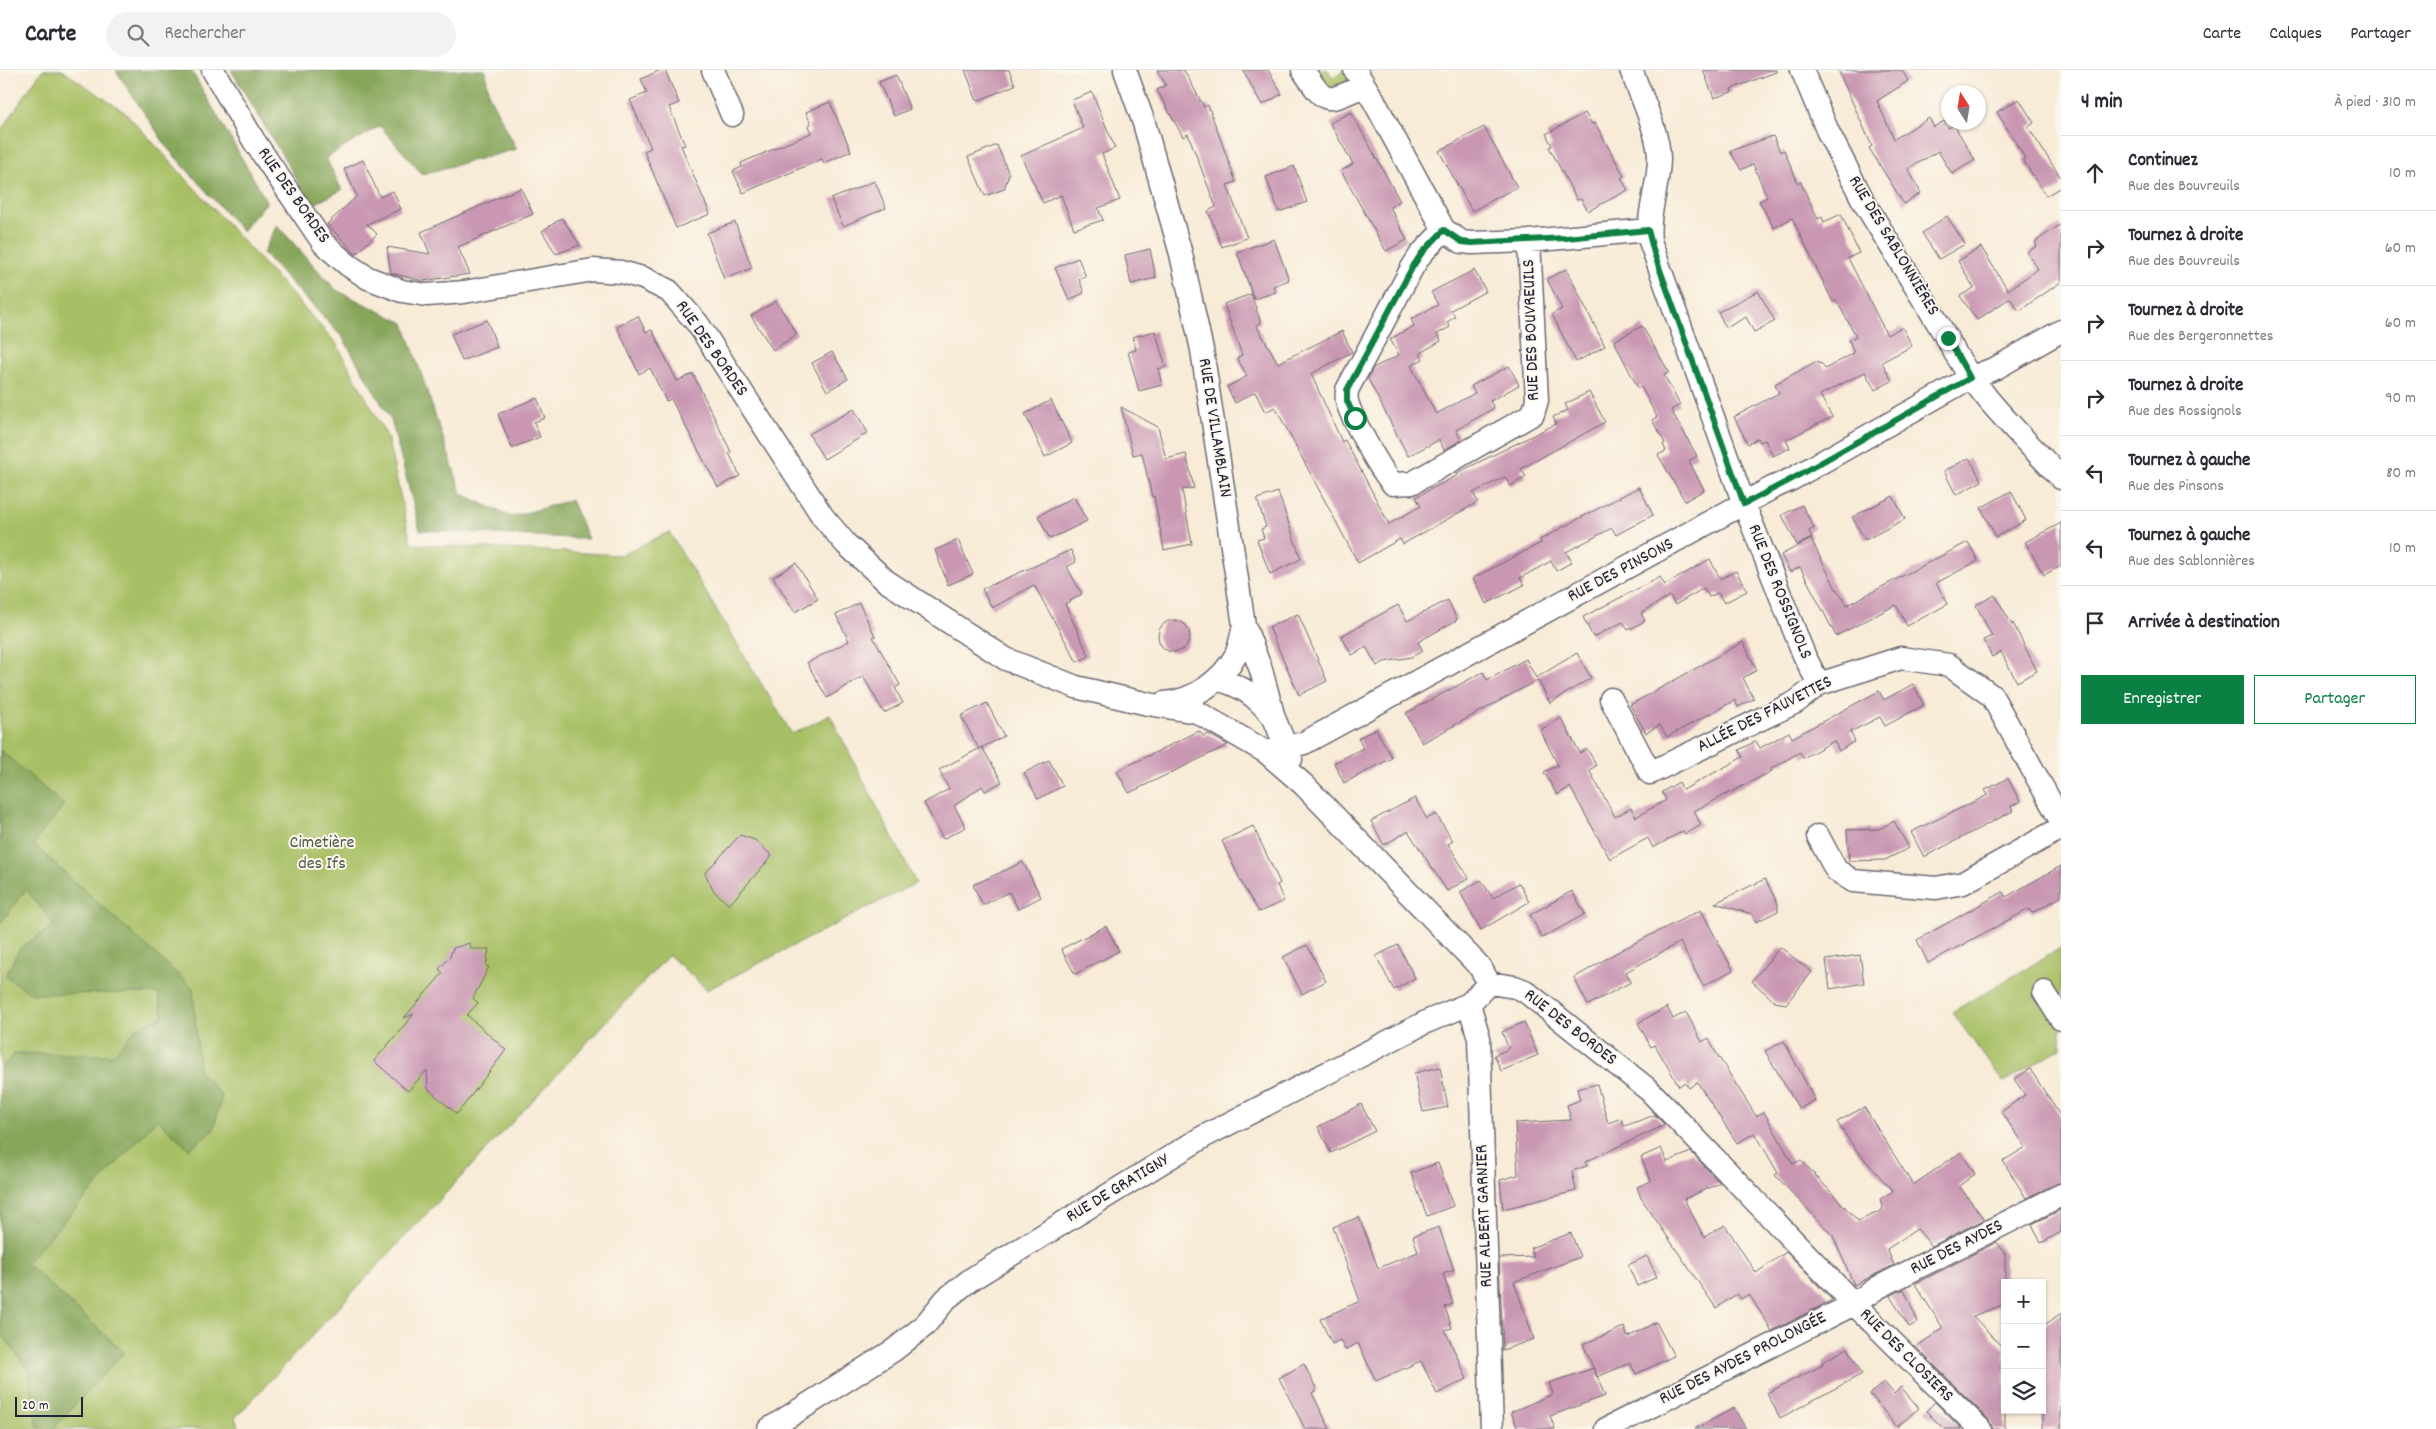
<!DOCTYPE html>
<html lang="fr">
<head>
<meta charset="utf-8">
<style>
  body { margin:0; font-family:Dekko,sans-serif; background:#f2f2f3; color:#2b2b33 }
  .controls { position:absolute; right:15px; bottom:15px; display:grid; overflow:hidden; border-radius:0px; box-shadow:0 1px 4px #0004 }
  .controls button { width:45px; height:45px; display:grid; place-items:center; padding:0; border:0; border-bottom:1px solid #e1e1e2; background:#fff; color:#2b2b33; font:25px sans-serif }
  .compass { position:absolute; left:1941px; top:15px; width:45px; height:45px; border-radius:50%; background:#fff; box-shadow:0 1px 4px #0004; rotate:348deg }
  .scale { position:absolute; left:15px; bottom:12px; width:68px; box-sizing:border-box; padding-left:5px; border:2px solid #22223b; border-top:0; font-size:14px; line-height:18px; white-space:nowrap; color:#22223b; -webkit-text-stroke:4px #fbf7ec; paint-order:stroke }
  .stop { position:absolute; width:15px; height:15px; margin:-11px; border:4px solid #0b8043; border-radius:50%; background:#fff }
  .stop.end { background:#0b8043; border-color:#fff; box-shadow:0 1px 5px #0008 }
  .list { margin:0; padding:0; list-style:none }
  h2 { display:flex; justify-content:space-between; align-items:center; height:65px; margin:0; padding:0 20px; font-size:21px }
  h2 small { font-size:16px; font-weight:400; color:#7c7c81 }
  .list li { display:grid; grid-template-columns:32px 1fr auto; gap:15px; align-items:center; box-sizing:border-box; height:75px; padding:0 20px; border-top:1px solid #e1e1e2 }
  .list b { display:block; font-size:19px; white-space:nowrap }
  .list p { margin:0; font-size:16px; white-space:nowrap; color:#7c7c81 }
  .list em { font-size:16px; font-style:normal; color:#7c7c81 }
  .actions { display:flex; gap:10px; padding:15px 20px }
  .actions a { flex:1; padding:11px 0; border:1px solid #0b8043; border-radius:0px; text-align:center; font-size:18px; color:#0b8043 }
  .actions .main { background:#0b8043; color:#fff }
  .icon { flex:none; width:28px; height:28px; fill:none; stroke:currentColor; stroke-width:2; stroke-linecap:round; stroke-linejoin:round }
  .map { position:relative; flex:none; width:2061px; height:1359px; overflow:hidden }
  header { display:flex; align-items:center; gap:30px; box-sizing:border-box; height:70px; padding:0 25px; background:#fff; border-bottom:1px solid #e1e1e2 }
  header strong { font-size:24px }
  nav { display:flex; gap:28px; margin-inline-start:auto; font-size:18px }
  .search { width:350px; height:45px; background:#f2f2f3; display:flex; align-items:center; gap:12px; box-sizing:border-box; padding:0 18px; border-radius:28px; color:#7c7c81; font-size:19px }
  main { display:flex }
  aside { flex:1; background:#fff }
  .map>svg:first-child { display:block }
  .green { fill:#a8c065; stroke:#657150 }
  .forest { fill:#86a65a; stroke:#54644a }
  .building { fill:#c997b2 }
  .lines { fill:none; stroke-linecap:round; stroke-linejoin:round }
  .minor-casing { stroke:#6d6872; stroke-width:25 }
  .minor { stroke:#fff; stroke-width:22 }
  .route { stroke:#0b8043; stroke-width:6 }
  .labels { text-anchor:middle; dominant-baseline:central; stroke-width:4; stroke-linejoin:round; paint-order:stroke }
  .street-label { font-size:18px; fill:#22223b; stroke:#fbf7ec }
  .park-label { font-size:18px; fill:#51594a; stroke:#fbf7ec }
</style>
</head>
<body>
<header>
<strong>Carte</strong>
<div class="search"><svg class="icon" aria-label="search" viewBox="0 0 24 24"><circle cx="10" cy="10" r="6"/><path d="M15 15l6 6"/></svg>Rechercher</div>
<nav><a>Carte</a><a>Calques</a><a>Partager</a></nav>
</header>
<main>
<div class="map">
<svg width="2061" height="1359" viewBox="0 0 2061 1359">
  <rect width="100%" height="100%" fill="#fbf7ec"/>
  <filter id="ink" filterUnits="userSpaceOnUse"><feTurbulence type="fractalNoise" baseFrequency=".02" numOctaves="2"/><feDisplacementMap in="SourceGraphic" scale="10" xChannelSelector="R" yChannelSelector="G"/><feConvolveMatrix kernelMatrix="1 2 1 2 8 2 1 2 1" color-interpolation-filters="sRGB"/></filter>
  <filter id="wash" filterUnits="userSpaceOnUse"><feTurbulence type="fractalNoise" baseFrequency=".0096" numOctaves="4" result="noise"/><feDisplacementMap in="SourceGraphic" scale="20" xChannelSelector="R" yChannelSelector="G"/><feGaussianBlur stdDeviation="1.12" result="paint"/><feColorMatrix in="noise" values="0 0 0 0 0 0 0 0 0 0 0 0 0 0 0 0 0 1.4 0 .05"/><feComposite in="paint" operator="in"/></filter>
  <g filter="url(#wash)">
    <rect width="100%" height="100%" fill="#f8ebd7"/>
    <path class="green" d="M42,0H62L126,43L336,273L387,366L411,474L621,485L669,462L792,664L830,645L916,813L707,920L669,885L235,1348L239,1359H0V62Z
      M1309,0H1328L1332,7L1345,0L1348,9L1346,13L1332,22Z
      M2061,878V978L2003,1012L1952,942Z"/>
    <path class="forest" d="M191,0L267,132L242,161L169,80L116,1Z
      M231,0H485L489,25L517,79L422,104L380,56L326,88L342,120L312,135Z
      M277,155L336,220L404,253L462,424L511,447L571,430L588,469L420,460L391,350L343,268L263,183Z
      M0,680L64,735L33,774L193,918L199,1000L222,1026L213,1061L189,1079L157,1049L26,1193L124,1282L53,1359H40L37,1354L28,1300L0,1262V998L15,983L113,985L136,958L163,946L158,923L32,924L5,906L20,878L54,855L26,819L0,854Z"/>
    <g id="blocks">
      <path class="building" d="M661,0H665L679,33L669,37L685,75L681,76L710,144L676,158L644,81L651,78L630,30L647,23L641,9Z
        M965,0H1009L1015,15L977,31Z
        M1157,0H1184L1204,37L1208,35L1236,112L1227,115L1247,168L1222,177L1208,141L1216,137L1188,64L1183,67L1157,20L1166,15Z
        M1243,0H1268L1282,24L1262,35Z
        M1703,0H1776V2L1731,19L1732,22L1714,28Z
        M1838,0H1902L1908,11L1877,31L1894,69L1929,48L1934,57L1944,51L1948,58L1954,55L1975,90L1952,104L1938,81L1908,99L1921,123L1904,134L1869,78L1872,76Z
        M896,5L910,39L894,46L879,12Z
        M1092,22L1115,78L1102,84L1120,130L1098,138L1103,150L1074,159L1061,125L1043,133L1021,86L1083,58L1072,30Z
        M2019,29L2034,53L2028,57L2061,108V117L2046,126L2023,90L2025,88L1997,42Z
        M830,32L851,81L824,93L822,89L743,123L733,101L742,97L741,93L811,63L808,56L811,54L806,42Z
        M1351,42L1400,131L1390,137L1407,170L1386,181L1341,101L1353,94L1330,53Z
        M1585,43L1592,54L1595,53L1624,106L1621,108L1628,120L1588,141L1581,129L1577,130L1549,77L1552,76L1546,64Z
        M1484,57L1517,117L1472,141L1439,81Z
        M1773,66L1780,82L1784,80L1798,113L1800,111L1818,149L1822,147L1824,152L1841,144L1859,183L1848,188L1887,265L1902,257L1912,276L1882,292L1892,311L1875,320L1865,302L1820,325L1832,347L1786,370L1790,378L1773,386L1765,370L1760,372L1758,368L1748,374L1734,347L1779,323L1775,314L1797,302L1815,292L1822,294L1825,299L1854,283L1849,270L1856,266L1836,230L1833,232L1792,148L1774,158L1759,131L1767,127L1753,94L1741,100L1730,81Z
        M997,75L1009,104L1004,119L985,126L968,87Z
        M363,90L380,127L393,121L401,139L367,154L377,164L356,184L327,154L357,126L344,99Z
        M1294,96L1307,132L1279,142L1266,107Z
        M875,111L886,138L843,156L831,129Z
        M521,118L533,144L458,177L470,204L423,211L391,203L387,177L430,184L421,162Z
        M1947,146L1965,174L1939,189L1922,163Z
        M562,148L580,175L556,184L542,161Z
        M735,152L752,198L724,209L707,163Z
        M2061,154V212L2019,241L2010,228L1977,250L1960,226L1974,218L1958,191L1981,177L2008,220L2038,199L2027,182L2037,176L2035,172Z
        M1274,169L1289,210L1273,216L1276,222L1254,229L1237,182Z
        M1150,179L1156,208L1131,214L1125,185Z
        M1078,188L1086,207L1079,209L1084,223L1069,230L1055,198Z
        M1566,199L1605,276L1576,292L1552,244L1562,239L1547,209Z
        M1474,200L1486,221L1451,240L1455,247L1447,252L1450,257L1437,264L1441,271L1420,283L1423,289L1411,296L1436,344L1475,323L1471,316L1509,296L1519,315L1490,331L1494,338L1456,360L1461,370L1444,380L1439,370L1408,386L1368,309L1373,298L1399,285L1390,269L1414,256L1411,249L1438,235L1431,222Z
        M1758,221L1775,251L1754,262L1746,247L1726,258L1718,242Z
        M1251,224L1261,253L1256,255L1278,293L1342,261L1352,282L1311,304L1342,372L1345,370L1389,454L1421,436L1416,427L1458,405L1457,403L1556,354L1553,347L1568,340L1565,334L1589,322L1605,352L1521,399L1526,407L1510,416L1505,407L1473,423L1478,432L1403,474L1400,469L1358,493L1275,337L1265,342L1255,322L1235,333L1227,317L1247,306L1237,288L1242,285L1224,234Z
        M776,231L797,264L773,280L751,246Z
        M638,246L646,262L652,260L677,311L693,304L731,382L729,383L740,406L718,417L671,329L666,331L650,298L639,304L617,257Z
        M487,250L497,277L462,291L451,264Z
        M1642,256L1669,302L1664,305L1680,335L1671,340L1697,386L1689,391L1704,420L1685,431L1658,385L1666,381L1663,374L1665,373L1652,350L1657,347L1641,317L1638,318L1614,271Z
        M1155,261L1166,297L1158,299L1162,315L1139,321L1128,282L1136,280L1133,267Z
        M832,282L848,309L827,321L812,293Z
        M537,328L545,348L534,352L540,367L512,378L498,344Z
        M1051,330L1072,373L1045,387L1025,344Z
        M1121,337L1158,357L1166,389L1186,384L1194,418L1182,420L1192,474L1164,480L1154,426L1152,427L1142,383L1133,385Z
        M854,339L868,363L824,389L809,364Z
        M1969,388L1982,411L1956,425L1944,401Z
        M1639,417L1653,445L1616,465L1612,458L1566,482L1572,492L1556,501L1551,491L1520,508L1524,515L1486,534L1473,508L1541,473L1540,470L1563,457Z
        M2011,421L2026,450L1996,467L1981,438Z
        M1278,422L1301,489L1270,504L1257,470L1264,468L1261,459L1266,457L1257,429Z
        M1893,426L1905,449L1865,470L1852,447Z
        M1074,427L1087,451L1050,469L1038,446Z
        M1802,435L1814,458L1809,461L1812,468L1797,475L1782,445Z
        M2061,453V496L2044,505L2025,472Z
        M1811,469L1835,517L1847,535L1968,472L1978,491L1936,513L1948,534L1907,556L1896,535L1836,566L1800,497L1790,502L1781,485Z
        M958,470L973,504L948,515L935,480Z
        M1071,480L1076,492L1067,497L1082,524L1065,534L1089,586L1077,592L1034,515L992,538L982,519Z
        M1710,489L1720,509L1736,501L1747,521L1724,533L1718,523L1709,527L1704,518L1675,535L1670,526L1641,543L1645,551L1628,560L1623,552L1593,567L1583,547L1660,507L1665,515Z
        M796,493L818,529L795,542L773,507Z
        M1995,525L2012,555L2013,553L2037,601L2017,612L2001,582L1992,587L1983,570L1992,566L1976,535Z
        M1448,530L1457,550L1418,572L1423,581L1411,587L1384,592L1377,596L1366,577L1352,585L1341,566L1398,535L1407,551Z
        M859,533L875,566L873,567L900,615L895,618L903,633L884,643L863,606L827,628L807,593L849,571L836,545Z
        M1298,544L1327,611L1299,625L1269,557Z
        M1158 566a16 16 0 1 1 32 0a16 16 0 1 1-32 0Z
        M1743,572L1757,600L1743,608L1754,629L1738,637L1735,630L1667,667L1660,655L1646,663L1630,635Z
        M1577,583L1591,608L1550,633L1538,610L1422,673L1406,643L1483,602L1487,610L1526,589L1536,608Z
        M1913,614L1924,635L1885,656L1880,647L1850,662L1855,671L1839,681L1834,671L1803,688L1800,682L1771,699L1772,701L1694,741L1701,755L1691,761L1685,764L1683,761L1653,778L1648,768L1610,789L1570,717L1557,725L1544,702L1558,695L1540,660L1561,648L1580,683L1587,679L1592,687L1596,696L1589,700L1615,747L1631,738L1636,747L1666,730L1662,722L1679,712L1683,720L1743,687L1739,680L1756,671L1760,678L1789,662L1792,668L1879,621L1884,630Z
        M987,633L1004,666L979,679L961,646Z
        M1376,659L1392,688L1344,713L1334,693L1363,678L1358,668Z
        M1199,661L1203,666L1208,664L1228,675L1129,723L1117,701Z
        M982,677L1002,712L985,721L982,716L954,736L966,757L943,769L924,733L949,719L939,700Z
        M1049,690L1063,716L1038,729L1024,703Z
        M2008,708L2020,732L2011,736L2013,741L1924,787L1911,762L1988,725L1985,720Z
        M1415,728L1427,749L1436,744L1453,771L1448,774L1469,808L1447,821L1408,761L1384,775L1371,751Z
        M1894,751L1909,778L1885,790L1849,791L1847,760L1879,759Z
        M1253,756L1280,813L1277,815L1284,831L1259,842L1243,816L1222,771Z
        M740,765L755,770L772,786L729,835L713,820L705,803Z
        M1023,792L1041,827L1018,839L1009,822L983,835L973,815Z
        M2061,796V827L2032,843L2029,839L1928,893L1917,870L2003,822L2006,827Z
        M1765,809L1778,834V841L1756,852L1752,844L1715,833Z
        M1481,810L1493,828L1519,813L1529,832L1481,860L1460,822Z
        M1572,821L1585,844L1542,868L1530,845Z
        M1701,840L1733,900L1703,916L1680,872L1626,902L1631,912L1588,935L1574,908L1621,880Z
        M1106,856L1119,881L1075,904L1061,879Z
        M470,873L471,879H489L486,896L489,897L473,928L478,933L467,945L506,980L457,1044L428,1019L427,1000L408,1021L374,991L414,944L404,948L443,903L439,899L450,887L453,878Z
        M1307,875L1326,911L1302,924L1283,887Z
        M1398,875L1415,908L1394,920L1376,886Z
        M1780,877L1812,902L1786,934L1775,932L1752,911Z
        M1860,885L1864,913L1830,919L1826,890Z
        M1667,937L1673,949L1686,942L1702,972L1709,968L1715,981L1756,1046L1764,1042L1793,1094L1801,1090L1858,1151L1883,1140L1880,1129L1893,1121L1856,1080L1837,1052L1864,1037L1913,1115L1961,1082L1975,1104L1959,1116L1984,1148L1983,1150L1932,1176L1917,1159L1887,1179L1894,1195L1854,1215L1833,1166L1775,1105L1778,1103L1755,1063L1737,1073L1697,1012L1689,1018L1685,1012L1679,1016L1655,975L1651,977L1638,953Z
        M1524,952L1538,985L1501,1001L1494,985L1509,979L1502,962Z
        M1784,971L1815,1030L1799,1039L1765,981Z
        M1440,997L1448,1037L1423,1042L1414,1003Z
        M2030,999L2061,1047V1112L2026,1128L2003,1091L2026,1077L2001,1042L2025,1025L2014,1009Z
        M1597,1014L1608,1053L1621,1048L1624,1056L1655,1045L1665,1055L1585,1092L1587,1096L1572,1101L1576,1121L1503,1139L1500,1110L1518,1105L1515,1053L1571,1050L1567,1035L1580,1030L1577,1019Z
        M1361,1034L1375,1061L1331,1083L1318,1057Z
        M1661,1078L1667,1092L1691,1082L1720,1113L1684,1129L1704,1167L1725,1155L1756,1203L1786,1182L1832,1230L1772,1261L1749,1224L1741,1229L1737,1224L1716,1238L1641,1128L1637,1117L1651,1111L1641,1087Z
        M1438,1093L1453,1136L1427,1146L1411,1103Z
        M2061,1140V1162L2041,1173L2032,1154Z
        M1359,1147L1378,1198L1418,1182L1413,1166L1439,1157L1454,1200L1443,1204L1453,1234L1445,1237L1452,1258L1445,1260L1467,1309L1437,1324L1421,1291L1376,1311L1358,1273L1345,1280L1340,1270L1332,1274L1320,1249L1360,1231L1333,1157Z
        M1571,1163L1580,1187L1514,1212L1534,1269L1503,1280L1499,1188L1534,1187L1530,1178Z
        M1997,1172L2005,1184V1234L1973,1246L2005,1280V1359H1993L1989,1350L1916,1277L1943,1258L1915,1214Z
        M1647,1186L1657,1207L1637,1216L1628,1195Z
        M1904,1219L1918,1252L1909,1257L1890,1226Z
        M2061,1243V1359H2042V1257Z
        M1656,1252L1674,1286L1636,1304L1630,1293L1597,1307L1583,1274L1624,1257L1628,1267Z
        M1848,1278L1862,1304L1780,1348L1767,1323L1823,1295L1822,1292Z
        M1304,1294L1317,1320L1312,1323L1330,1359H1305L1279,1308Z
        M1594,1298L1605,1326L1550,1346L1555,1359H1518L1511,1342L1553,1324L1549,1313Z
        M1884,1312L1894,1324L1901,1317L1919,1338L1897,1357L1870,1324Z
        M1935,1332L1961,1359H1944L1926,1341Z
        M1734,1338L1746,1359H1695Z"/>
    </g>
  </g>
  <g filter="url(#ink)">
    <use href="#blocks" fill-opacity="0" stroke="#6d6872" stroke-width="1"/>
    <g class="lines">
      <defs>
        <path id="minor" d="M213,0L254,71L324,174L348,195L368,208L402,221L427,225L464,222L593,200L621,202L643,208L669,221L698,254L823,447L846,474L886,511L1006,589L1076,617L1148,634L1197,642L1266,682L1304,715L1480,897L1489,913
          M713,0L732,45
          M1125,0L1144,53L1181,184L1202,280L1244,555L1261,600L1274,648L1291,689
          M1303,0C1327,36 1324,33 1364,16
          M1355,0L1374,31L1444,160L1462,172L1472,173L1529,171L1648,160
          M1631,0C1640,23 1659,64 1659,88C1659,117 1647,141 1650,171L1744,434L1804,585L1819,614
          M1802,0L1828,62L1865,134L1947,268C1974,322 2020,364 2061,408
          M1444,160L1421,184L1412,198L1347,320C1347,323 1346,328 1347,331C1351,348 1381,401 1393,414L1412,413L1533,344L1537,330L1529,171
          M1217,609C1244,617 1253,624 1272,645
          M1611,629L1650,703L1796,632L1819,614L1901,588L1949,595L1992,626L2061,751
          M1164,633C1193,631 1222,611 1236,585C1240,576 1242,564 1244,555
          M1266,682L1304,673L1772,418L1792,409L1970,308L1996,298L2061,261
          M1818,766L1836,800L1853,811L1936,818L1963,813L2061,758
          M1489,913L1515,917L1525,921L1650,1021L1854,1234L1980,1359
          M2044,922L2061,949
          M1469,934L1479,968L1492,1359
          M769,1359L894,1280L924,1256L946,1229L970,1210L1203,1067L1426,952L1469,934L1489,913
          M1606,1359L1854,1234L1877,1218L2061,1125"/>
      </defs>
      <use href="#minor" class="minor-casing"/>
      <use href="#minor" class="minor"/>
    </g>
  </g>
  <g class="lines" filter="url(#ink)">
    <path class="route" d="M1355,348L1347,331V320L1412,198L1421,184L1444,160L1462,172L1472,173L1566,168L1648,160L1654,183L1744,434L1792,409L1970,308L1948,268"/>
  </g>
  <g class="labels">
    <g class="street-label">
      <text transform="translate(293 126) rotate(55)">RUE DES BORDES</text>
      <text transform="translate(1893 176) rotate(59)">RUE DES SABLONNIÈRES</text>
      <text transform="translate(1532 260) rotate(-92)">RUE DES BOUVREUILS</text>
      <text transform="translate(711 279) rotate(55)">RUE DES BORDES</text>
      <text transform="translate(1214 358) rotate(81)">RUE DE VILLAMBLAIN</text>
      <text transform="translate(1621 501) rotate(-28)">RUE DES PINSONS</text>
      <text transform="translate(1779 522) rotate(68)">RUE DES ROSSIGNOLS</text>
      <text transform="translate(1765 645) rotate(-27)">ALLÉE DES FAUVETTES</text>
      <text transform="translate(1570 958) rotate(38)">RUE DES BORDES</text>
      <text transform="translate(1118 1119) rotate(-31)">RUE DE GRATIGNY</text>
      <text transform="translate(1485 1146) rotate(-92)">RUE ALBERT GARNIER</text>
      <text transform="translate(1957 1178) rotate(-27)">RUE DES AYDES</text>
      <text transform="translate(1906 1286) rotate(45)">RUE DES CLOSIERS</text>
      <text transform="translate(1743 1289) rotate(-27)">RUE DES AYDES PROLONGÉE</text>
    </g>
    <g class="park-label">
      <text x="322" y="773">Cimetière<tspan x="322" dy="21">des Ifs</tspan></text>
    </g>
  </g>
</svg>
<div class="controls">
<button>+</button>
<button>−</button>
<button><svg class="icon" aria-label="layers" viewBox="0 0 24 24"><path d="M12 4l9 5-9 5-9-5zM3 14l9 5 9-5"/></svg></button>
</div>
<svg class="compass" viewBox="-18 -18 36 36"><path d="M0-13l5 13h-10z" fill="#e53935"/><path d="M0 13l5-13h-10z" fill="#7c7c81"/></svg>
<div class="scale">20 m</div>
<div class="stop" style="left:1355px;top:348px"></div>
<div class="stop end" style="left:1948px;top:268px"></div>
</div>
<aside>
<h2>4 min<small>À pied · 310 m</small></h2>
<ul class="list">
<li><svg class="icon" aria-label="ahead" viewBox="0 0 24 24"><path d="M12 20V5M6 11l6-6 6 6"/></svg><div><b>Continuez</b><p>Rue des Bouvreuils</p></div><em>10 m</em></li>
<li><svg class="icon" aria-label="right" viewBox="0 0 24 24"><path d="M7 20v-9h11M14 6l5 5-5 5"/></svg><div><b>Tournez à droite</b><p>Rue des Bouvreuils</p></div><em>60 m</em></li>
<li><svg class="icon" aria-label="right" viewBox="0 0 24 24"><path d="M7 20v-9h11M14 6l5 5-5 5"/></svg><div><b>Tournez à droite</b><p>Rue des Bergeronnettes</p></div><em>60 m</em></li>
<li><svg class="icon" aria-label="right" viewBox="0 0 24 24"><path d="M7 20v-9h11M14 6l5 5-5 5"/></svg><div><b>Tournez à droite</b><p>Rue des Rossignols</p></div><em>90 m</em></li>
<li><svg class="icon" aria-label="left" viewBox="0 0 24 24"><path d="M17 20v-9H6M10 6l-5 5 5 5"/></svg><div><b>Tournez à gauche</b><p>Rue des Pinsons</p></div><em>80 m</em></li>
<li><svg class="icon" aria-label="left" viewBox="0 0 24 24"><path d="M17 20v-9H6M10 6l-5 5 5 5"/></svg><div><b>Tournez à gauche</b><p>Rue des Sablonnières</p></div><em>10 m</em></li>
<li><svg class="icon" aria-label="arrive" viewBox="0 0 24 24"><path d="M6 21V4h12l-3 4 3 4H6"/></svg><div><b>Arrivée à destination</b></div></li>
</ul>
<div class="actions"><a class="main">Enregistrer</a><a>Partager</a></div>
</aside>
</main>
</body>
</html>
